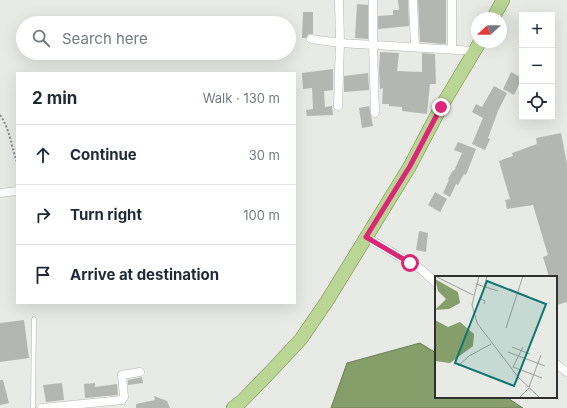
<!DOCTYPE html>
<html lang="en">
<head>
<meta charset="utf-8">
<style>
  body { margin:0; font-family:Inter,sans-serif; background:#f6f6f7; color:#1f2937 }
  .controls { position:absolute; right:12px; top:12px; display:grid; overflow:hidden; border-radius:0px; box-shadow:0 4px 16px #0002 }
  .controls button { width:36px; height:36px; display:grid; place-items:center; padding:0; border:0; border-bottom:1px solid #e0e1e3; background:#fff; color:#1f2937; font:20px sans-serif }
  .compass { position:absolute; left:471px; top:12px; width:36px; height:36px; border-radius:50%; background:#fff; box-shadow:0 4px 16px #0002; rotate:249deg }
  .stop { position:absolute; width:12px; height:12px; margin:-9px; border:3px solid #db2777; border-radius:50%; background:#fff }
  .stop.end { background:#db2777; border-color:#fff; box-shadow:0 1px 4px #0008 }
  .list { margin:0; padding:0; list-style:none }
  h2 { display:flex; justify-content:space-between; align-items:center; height:52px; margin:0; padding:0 16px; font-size:17px }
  h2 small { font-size:13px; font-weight:400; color:#747a83 }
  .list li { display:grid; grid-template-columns:26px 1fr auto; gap:12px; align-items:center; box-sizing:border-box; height:60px; padding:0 16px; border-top:1px solid #e0e1e3 }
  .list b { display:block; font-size:15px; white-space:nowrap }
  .list em { font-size:13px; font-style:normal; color:#747a83 }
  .icon { flex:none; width:22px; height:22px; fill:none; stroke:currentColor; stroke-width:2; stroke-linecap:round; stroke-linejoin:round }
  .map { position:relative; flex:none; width:567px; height:408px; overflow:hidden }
  .search { position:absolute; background:#fff; box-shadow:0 4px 16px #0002; left:16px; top:16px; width:280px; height:44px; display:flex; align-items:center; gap:10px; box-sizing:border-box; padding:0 14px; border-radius:22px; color:#747a83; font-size:15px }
  .panel { position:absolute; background:#fff; box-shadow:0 4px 16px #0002; left:16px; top:72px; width:280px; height:232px; border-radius:0px }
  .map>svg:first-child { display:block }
  .water { fill:#869e69; stroke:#6c7d58 }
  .building { fill:#b4b6b2 }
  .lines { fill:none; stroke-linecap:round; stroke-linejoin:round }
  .lane-casing { stroke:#b4b5b2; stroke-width:5 }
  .street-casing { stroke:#b4b5b2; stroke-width:9 }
  .primary-casing { stroke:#6c8943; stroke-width:14 }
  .path { stroke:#898a88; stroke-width:2; stroke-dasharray:2 2; stroke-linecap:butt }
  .lane { stroke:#fff; stroke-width:4 }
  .street { stroke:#fff; stroke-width:8 }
  .primary { stroke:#bbd595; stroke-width:13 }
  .route { stroke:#db2777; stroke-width:5 }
  .inset-road { fill:none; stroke:#9ea09d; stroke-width:1 }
  .view { fill:#0f766e; fill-opacity:0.15; stroke:#0f766e; stroke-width:2 }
  .inset-edge { fill:none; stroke:#2f302f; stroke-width:2 }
</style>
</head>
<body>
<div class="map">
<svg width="567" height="408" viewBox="0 0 567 408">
  <rect width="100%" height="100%" fill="#e8eae6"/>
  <path class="water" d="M420,343L436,353V397H506L523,408H331L347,363Z"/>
  <path class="building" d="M398,0H408L409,26L378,29V16L393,15V10H399Z
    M418,0H446V44L420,42Z
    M357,4L368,5V39L355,38Z
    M303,12H313V34H309L306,38H302Z
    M380,52L399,53L397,71L422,72V53L435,54L436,84H430L427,114L402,111V107L389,106V104H382L383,88L380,89L379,69Z
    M333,69V90L324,91L325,107L332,106L333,115L307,116L306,110L313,109L312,88L303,89L302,73Z
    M511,72L522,78L514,95L503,89Z
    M368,73L369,90L344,92V76Z
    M494,86L507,93L498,111L488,138L490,139L485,150L472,144L483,118L472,112L476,104L482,107Z
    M369,106L373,126L362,128L359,108Z
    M561,133L567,164V302L556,305V277H549L543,257L548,255L533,205L507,209L505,200L510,199L499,161L513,156L512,153L537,144L536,138Z
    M458,142L476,149L466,175L464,174L458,185L456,184L450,197L443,193L449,180L448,179L453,170L454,171L462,153L454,150Z
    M435,192L447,199L440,212L428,205Z
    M419,231L428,233L426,252L416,250Z
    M24,320L29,358L0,362V323Z
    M142,377L143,383L128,385V380Z
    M0,380H3L9,403L0,405Z
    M62,383L64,400L46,402L43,385Z
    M95,383V387L117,384L118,395L85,398L84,384Z
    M154,396L167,401L170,408H136V404L155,400Z"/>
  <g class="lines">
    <defs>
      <path id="lane" d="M33,408L34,319"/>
      <path id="street" d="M373,0V45L375,113
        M413,0L415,47
        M452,0V49
        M311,39L340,43L475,51
        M338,106L340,43L339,0
        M0,193L17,191
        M366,237L422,270L436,283
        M556,364L567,372
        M42,408L122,400L124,397L122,375L140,372"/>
      <path id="primary" d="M493,18L503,0
        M233,408L242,401L274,368L301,339L327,301L410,166L441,107L480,42"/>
    </defs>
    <use href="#lane" class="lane-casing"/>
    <use href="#street" class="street-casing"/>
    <use href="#primary" class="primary-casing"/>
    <path class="path" d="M0,115C10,129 11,146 17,162"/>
    <use href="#lane" class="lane"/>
    <use href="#street" class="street"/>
    <use href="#primary" class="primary"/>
  </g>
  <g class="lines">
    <path class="route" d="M410,263L366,237L410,166L441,107"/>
  </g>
  <g transform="translate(435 276)">
    <rect width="122" height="122" fill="#e8eae6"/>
    <path d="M0,3L23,16L25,27L14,33L0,34L11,23L3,15ZM0,44L13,51L25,46L39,58L38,70L15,87L0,85Z" fill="#869e69"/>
    <path class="inset-road" d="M0,0L38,19M44,0L37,29L42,47L83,101L105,122M41,8L63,15M49,28L50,25L46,23L52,0M71,52L88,0M77,71L95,78M73,76L110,90M23,90L34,80L56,68M78,91L107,102M78,91L88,71M94,111L106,79M84,122L94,112"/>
    <path class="view" d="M52,5L111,28L79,110L20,87Z"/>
    <rect width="122" height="122" class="inset-edge"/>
  </g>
</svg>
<div class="controls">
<button>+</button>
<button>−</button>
<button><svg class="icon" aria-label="locate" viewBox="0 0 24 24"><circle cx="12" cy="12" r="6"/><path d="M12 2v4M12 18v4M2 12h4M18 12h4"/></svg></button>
</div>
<svg class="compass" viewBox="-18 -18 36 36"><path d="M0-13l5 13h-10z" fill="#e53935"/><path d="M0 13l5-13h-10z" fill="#747a83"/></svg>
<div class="stop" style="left:410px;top:263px"></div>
<div class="stop end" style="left:441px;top:107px"></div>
<div class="search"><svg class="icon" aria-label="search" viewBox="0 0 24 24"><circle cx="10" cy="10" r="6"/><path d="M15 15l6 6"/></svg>Search here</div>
<section class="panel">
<h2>2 min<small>Walk · 130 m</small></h2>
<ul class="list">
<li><svg class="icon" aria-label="ahead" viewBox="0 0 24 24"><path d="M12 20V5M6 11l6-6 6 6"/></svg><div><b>Continue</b></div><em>30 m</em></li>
<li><svg class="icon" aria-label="right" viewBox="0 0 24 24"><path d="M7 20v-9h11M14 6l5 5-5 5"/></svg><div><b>Turn right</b></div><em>100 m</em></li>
<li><svg class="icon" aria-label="arrive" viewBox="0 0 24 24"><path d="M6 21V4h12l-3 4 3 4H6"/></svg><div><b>Arrive at destination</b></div></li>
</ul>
</section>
</div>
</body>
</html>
